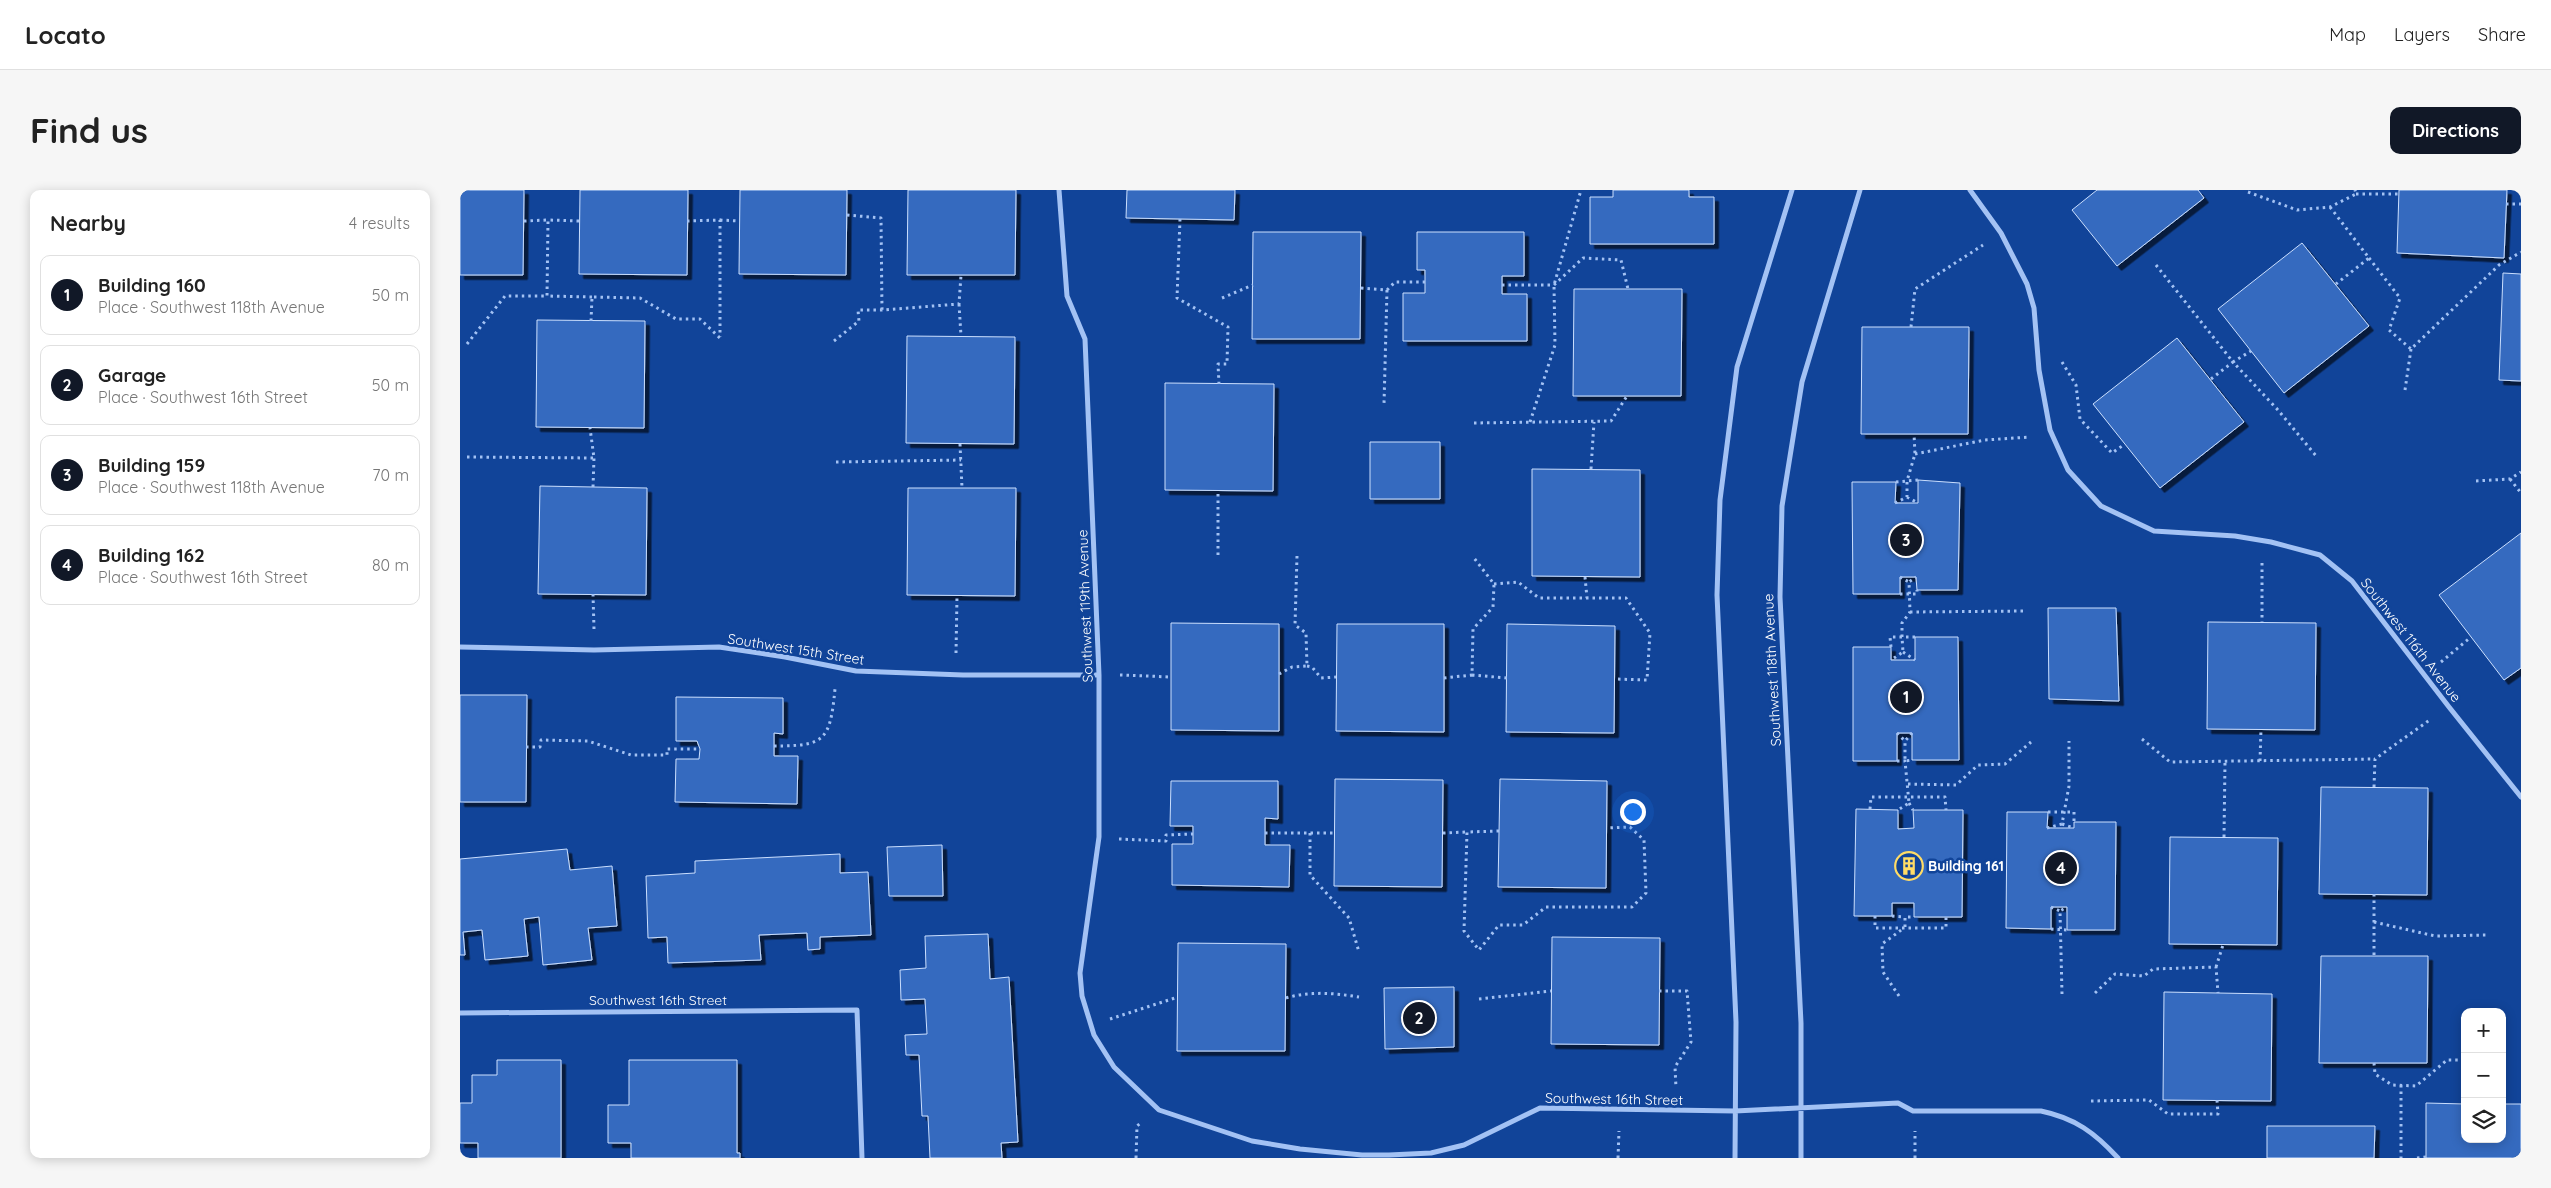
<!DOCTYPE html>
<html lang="en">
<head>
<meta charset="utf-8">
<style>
  body { margin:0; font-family:Quicksand,sans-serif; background:#f6f6f6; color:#222 }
  .controls { position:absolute; right:15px; bottom:15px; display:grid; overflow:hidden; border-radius:10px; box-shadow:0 2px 12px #0003 }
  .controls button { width:45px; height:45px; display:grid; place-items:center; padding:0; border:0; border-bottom:1px solid #e0e0e0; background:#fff; color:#222; font:25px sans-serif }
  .you { position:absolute; left:1172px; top:621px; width:18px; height:18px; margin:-12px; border:4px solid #fff; border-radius:50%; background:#1a73e8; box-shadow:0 0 0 8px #1a73e833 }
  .badge { display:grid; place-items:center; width:32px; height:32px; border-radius:50%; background:#111827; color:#fff; font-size:16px; font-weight:700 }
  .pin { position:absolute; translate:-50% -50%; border:2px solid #fff; box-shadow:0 1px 5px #0006 }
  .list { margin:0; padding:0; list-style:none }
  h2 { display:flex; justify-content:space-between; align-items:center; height:65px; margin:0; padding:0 20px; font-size:21px }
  h2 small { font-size:16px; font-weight:400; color:#767676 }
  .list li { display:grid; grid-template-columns:32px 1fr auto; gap:15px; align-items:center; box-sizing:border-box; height:80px; margin:0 10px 10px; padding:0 10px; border:1px solid #e0e0e0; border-radius:10px }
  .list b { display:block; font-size:19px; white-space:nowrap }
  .list p { margin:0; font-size:16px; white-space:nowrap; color:#767676 }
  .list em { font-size:16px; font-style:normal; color:#767676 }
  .icon { flex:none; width:28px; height:28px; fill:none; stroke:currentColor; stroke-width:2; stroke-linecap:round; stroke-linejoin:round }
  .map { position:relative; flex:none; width:2061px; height:968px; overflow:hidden; border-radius:10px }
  header { display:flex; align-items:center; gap:30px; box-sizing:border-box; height:70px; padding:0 25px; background:#fff; border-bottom:1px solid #e0e0e0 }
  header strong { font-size:24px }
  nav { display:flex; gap:28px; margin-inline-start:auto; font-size:18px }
  .intro { display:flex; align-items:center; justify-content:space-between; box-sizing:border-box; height:120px; padding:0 30px }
  h1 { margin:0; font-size:35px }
  .button { padding:12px 22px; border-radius:10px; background:#111827; color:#fff; font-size:18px; font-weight:700 }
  main { display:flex; gap:30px; padding:0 30px }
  aside { flex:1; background:#fff; border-radius:10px; box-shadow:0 2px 12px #0003 }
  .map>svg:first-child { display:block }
  .building { fill:#356abf; stroke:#cbdffe; filter:url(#shadow) }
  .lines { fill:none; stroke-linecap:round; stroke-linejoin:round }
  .path { stroke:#a3c2f4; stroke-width:3; stroke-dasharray:2.5 4; stroke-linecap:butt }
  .minor { stroke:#a3c2f4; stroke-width:5 }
  .labels { text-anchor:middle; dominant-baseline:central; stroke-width:5; stroke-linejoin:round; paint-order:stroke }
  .street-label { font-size:14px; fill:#fff; stroke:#149 }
  .poi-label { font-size:14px; font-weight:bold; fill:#fff; stroke:#149; text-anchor:start }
</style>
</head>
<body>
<header>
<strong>Locato</strong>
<nav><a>Map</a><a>Layers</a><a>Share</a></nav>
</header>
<div class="intro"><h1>Find us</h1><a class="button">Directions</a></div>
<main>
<aside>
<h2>Nearby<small>4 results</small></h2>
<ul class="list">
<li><span class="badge">1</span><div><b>Building 160</b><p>Place · Southwest 118th Avenue</p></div><em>50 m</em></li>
<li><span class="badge">2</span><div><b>Garage</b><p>Place · Southwest 16th Street</p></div><em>50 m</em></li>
<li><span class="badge">3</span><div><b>Building 159</b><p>Place · Southwest 118th Avenue</p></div><em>70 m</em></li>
<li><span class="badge">4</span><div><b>Building 162</b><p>Place · Southwest 16th Street</p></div><em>80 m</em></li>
</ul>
</aside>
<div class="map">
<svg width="2061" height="968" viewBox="0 0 2061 968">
  <defs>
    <filter id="shadow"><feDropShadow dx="4.5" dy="4.5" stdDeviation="0" flood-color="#0009"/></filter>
  </defs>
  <rect width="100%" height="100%" fill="#149"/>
  <path class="building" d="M0,0H64L63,85H0Z
    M120,0H228L227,85L119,84Z
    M280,0H387L386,85L279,84Z
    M448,0H556L555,85H447Z
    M667,0H775L774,30L666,28Z
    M1153,0H1229V7H1254V54H1130V7H1153Z
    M1637,0H1738L1744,8L1657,76L1612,20Z
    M1939,0H2047L2044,68L1937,63Z
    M793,42H901L900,149H792Z
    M957,42H1064V86H1042V104H1067V151H943V103H965V80H957Z
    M1842,53L1909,136L1824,203L1758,119Z
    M2043,83L2061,84V191L2039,190Z
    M1114,99H1222L1221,206H1113Z
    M77,130L185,131L184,238L76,237Z
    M1402,137H1509L1508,244H1401Z
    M447,146L555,147L554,254L446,253Z
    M1717,148L1784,232L1700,298L1633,214Z
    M705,193L814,194L813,301L705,300Z
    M910,252H980V309H910Z
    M1072,279L1180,280V387L1072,386Z
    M1458,290L1500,293L1498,400H1457L1456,387H1440V404H1393L1392,292H1436L1435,313H1458Z
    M80,296L187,298L186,405L78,404Z
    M448,298H556L555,406L447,405Z
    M2061,343V478L2044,490L1979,405Z
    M1588,418H1656L1659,511L1589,509Z
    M1748,432L1856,433L1855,540L1747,539Z
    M711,433L819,434V541L711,540Z
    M877,434H984V542L876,541Z
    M1047,434L1155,436L1154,543L1046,542Z
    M1455,447H1498L1499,570H1452V543H1437V571H1393V457H1431V470H1455Z
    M0,505H67L66,612H0Z
    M216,507L323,508V544L314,543V566H338L337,614L215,612L216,569H239L240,559L237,551H216Z
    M875,589L983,590L982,697L874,696Z
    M1040,589L1147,591L1146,698L1038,697Z
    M711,591H818V629L805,628V655H830L829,697L712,695V654H733V636H710Z
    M1861,597L1968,598L1967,705L1859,704Z
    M1396,619L1438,620V639L1454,638L1453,620H1503L1502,727H1454V713H1432V726H1394Z
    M1547,622H1588L1587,638H1614V632H1656L1655,740H1607V717H1591V739L1546,738Z
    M1710,647L1818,648L1817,755L1709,754Z
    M482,655L483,706H429L427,657Z
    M107,659L110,680L152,676L157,736L128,738L132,770L83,775L79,727L64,729L68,766L25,770L22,740L3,742L5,765H0V669Z
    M380,664V683L408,682L411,745L360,747V759L348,760L347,743L299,745L301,770L208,773L207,747L188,748L186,686L235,683V671Z
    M528,744L530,789L549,787L558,952L541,953L542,968H470L468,926H462L459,865H446L445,845L467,844L465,809L441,810L440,780L466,778L465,746Z
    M1092,747L1200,748L1199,855L1091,854Z
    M718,753L826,754L825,861H717Z
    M1861,766H1968L1967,873H1859Z
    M994,797V857L925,859L924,798Z
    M1704,802L1812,804L1811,911L1703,910Z
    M37,870H101V968H18V953H0V913H12V885H37Z
    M169,870H277V963H280V968H171V953H148V915H169Z
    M1966,913L2005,914V949H2042V914H2061V968H1966Z
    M1807,936H1915L1914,968H1807Z"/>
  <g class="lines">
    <path class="path" d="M1788,2L1837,20L1870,17L1896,4L1895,0
      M1896,4H1939
      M2046,14H2061
      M1870,17L1909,68L1876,94
      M387,25L421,28L422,120
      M720,29L717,108L768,137L767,174H758L759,194
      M260,30L279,31
      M64,31L88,30
      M119,31L88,30L87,106L132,107
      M227,31L260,30V147
      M1909,68L1940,108L1929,140L1951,159L2039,75L2061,62
      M1696,75L1773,172L1791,161
      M1042,95H1094L1123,68L1161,70L1168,99
      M901,98L927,100L924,214
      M927,100L935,92H965
      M762,108L793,95
      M499,114L501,146
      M131,131L132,107L180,108L216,129H240L260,148
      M1451,137L1455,99L1523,55
      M374,151L399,131L398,120H422L499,114L501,85
      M7,154L45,106H87
      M1602,172L1616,195L1620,229L1652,263L1665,254
      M1751,189L1773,172L1818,220L1857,267
      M1945,200L1951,159
      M1070,232L1095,155L1094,95L1121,0
      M1014,233L1151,231L1167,206
      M500,254L502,298
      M1455,264L1525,250L1570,247
      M7,267L134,268L130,238
      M376,272L501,270
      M1131,279L1134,232
      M2050,289L2061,303
      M2016,291L2050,289L2061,282
      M1436,292L1458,290
      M133,297L134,268
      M1447,307L1458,313
      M1435,313L1447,307V291L1455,264L1454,244
      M758,365V301
      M1802,373V432
      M1125,387L1127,408
      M1440,387L1449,392
      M1034,394L1058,392L1079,408H1166L1190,443L1187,490L1154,489
      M133,404L134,439
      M1440,404H1457V400
      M1450,422L1566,421
      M1455,447H1442V433L1450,422L1449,392L1456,387
      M1431,457L1430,447H1442L1443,462L1431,470
      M1443,462L1455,470
      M496,463L497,406
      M1981,472L2011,447
      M847,476L852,477L861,488L876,487
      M819,484L832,477L847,476L846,443L835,435L837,366
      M660,485L711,487
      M1012,485L1047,488
      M984,488L1012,485L1013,439L1033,417L1034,394L1014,368
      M1437,543L1445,551
      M1452,543L1445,551V571L1452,570
      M1682,549L1710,572L1915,569
      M314,556C365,556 370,551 375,499
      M66,557H80L81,550L128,551L171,565H207V559H240
      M1437,571H1445L1449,613L1438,620
      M1800,571L1801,539
      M1448,594L1496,595L1518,575L1545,574L1571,552
      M1914,597L1915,569L1971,529
      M1449,613L1453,620
      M1410,619L1411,607H1485L1486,620
      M1588,622H1614V632
      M1602,634L1614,638
      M1587,638L1602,634L1609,596V551
      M1039,641L1007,642L1004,741L1019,760L1039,735H1063L1086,717H1172L1186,703L1184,650L1170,637L1147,638
      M805,643H875
      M850,643V685L889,728L899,762
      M983,643L1007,642
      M1764,647L1765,572
      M659,649L706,651V645L733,644
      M1914,704V766
      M1591,717L1600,721
      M1415,726V738H1486V727
      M1432,726L1445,727
      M1914,732L1975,746L2027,745
      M1445,737V727H1454
      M1591,739L1607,740
      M1756,777L1763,755
      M1199,801H1227L1231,852L1215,877L1216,898
      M1635,803L1655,784L1684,786L1693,779L1756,777L1758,803
      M1602,804L1600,721L1607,717
      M1439,806L1423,782L1422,754L1444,738
      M826,808C850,801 874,803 899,807
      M1019,809L1091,801
      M650,829L718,807
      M1914,873L1915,884L1932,895L1956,896L1987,870H2005
      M1941,895V968
      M1631,911L1689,910L1708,924H1758L1757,910
      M676,968L677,936L682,932
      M1158,968L1159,941
      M1455,968V941
      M1957,968L1966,967"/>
    <path class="minor" d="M599,0L607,106L625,149L639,485V647L620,783L622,806L634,845L654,877L699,920L792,951L840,959L902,965H929L971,963L1004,955L1080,918L1275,921L1438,913L1453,921H1581C1615,928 1635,943 1658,968
      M1510,0L1541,43L1567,94L1574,118L1579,180L1590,240L1608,280L1641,316L1694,341L1775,346L1811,352L1860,365L1892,391L1989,517L2061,607
      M0,457L134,460L259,457L325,467L396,481L503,485H639
      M0,823L397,820L402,968
      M1275,968L1276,832L1257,405L1260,310L1277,177L1332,0
      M1341,968V833L1320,407L1322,316L1342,192L1400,0"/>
  </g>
  <defs>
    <symbol id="building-ring" viewBox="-11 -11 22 22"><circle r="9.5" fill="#149" stroke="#ffdc66" stroke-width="1.5"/><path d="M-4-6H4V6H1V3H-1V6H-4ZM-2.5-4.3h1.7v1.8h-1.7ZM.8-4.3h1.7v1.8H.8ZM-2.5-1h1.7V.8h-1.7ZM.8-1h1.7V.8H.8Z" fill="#ffdc66"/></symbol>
  </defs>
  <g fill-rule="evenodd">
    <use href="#building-ring" x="1433" y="660" width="32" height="32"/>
  </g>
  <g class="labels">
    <g class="street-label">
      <text transform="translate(625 416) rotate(-92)">Southwest 119th Avenue</text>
      <text transform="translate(1951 450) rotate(52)">Southwest 116th Avenue</text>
      <text transform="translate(336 459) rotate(9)">Southwest 15th Street</text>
      <text transform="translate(1312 480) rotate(-93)">Southwest 118th Avenue</text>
      <text x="198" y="810">Southwest 16th Street</text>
      <text transform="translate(1154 909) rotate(1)">Southwest 16th Street</text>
    </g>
    <g class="poi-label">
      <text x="1468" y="676">Building 161</text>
    </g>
  </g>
</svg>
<div class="controls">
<button>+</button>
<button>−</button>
<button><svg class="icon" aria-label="layers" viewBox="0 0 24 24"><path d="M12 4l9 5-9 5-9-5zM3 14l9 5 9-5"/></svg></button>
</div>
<div class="you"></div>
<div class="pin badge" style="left:1446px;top:507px">1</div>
<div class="pin badge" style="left:959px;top:828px">2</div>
<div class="pin badge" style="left:1446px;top:350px">3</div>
<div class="pin badge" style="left:1601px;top:678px">4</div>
</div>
</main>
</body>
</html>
